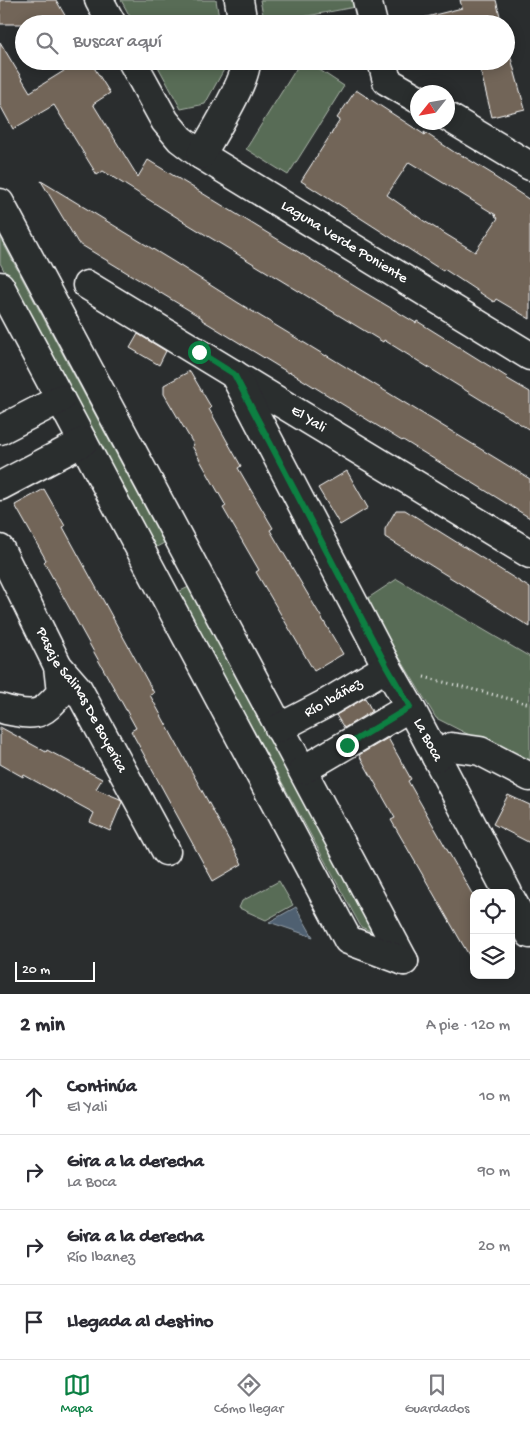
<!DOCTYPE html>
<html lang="es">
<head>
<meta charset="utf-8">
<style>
  body { margin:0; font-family:"Gochi Hand",sans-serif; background:#f2f2f3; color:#2b2b33 }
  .controls { position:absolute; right:15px; bottom:15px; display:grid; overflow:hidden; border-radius:10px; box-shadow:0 2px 12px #0003 }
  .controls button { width:45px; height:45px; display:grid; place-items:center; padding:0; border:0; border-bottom:1px solid #e1e1e2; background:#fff; color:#2b2b33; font:25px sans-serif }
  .compass { position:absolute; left:410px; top:85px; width:45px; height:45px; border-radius:50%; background:#fff; box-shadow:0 2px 12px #0003; rotate:239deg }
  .scale { position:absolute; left:15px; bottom:12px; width:80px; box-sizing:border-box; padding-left:5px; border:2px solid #fff; border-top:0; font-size:14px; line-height:18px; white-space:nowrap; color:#fff; -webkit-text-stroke:4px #2a2d2e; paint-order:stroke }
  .stop { position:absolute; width:15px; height:15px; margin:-11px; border:4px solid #0b8043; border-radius:50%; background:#fff }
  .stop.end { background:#0b8043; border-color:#fff; box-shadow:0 1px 5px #0008 }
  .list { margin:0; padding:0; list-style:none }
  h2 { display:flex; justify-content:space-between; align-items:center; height:65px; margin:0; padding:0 20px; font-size:21px }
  h2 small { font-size:16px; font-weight:400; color:#7c7c81 }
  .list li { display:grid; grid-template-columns:32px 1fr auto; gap:15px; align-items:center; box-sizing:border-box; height:75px; padding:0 20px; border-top:1px solid #e1e1e2 }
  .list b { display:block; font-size:19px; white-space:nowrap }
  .list p { margin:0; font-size:16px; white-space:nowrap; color:#7c7c81 }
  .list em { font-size:16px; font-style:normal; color:#7c7c81 }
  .icon { flex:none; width:28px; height:28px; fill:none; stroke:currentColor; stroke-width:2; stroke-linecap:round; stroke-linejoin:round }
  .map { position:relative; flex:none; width:530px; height:994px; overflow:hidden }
  .search { position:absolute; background:#fff; box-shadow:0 2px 12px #0003; left:15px; right:15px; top:15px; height:55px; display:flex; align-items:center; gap:12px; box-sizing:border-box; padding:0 18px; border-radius:28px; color:#7c7c81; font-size:19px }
  .sheet { height:365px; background:#fff }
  nav { display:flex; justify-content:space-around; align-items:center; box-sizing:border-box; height:70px; border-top:1px solid #e1e1e2; background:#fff; font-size:14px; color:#7c7c81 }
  nav a { display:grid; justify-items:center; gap:2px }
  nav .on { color:#0b8043 }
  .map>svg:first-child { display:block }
  .green { fill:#596c57; stroke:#acb6ab }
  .water { fill:#4f6071; stroke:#95a0aa }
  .building { fill:#726558; stroke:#fff; fill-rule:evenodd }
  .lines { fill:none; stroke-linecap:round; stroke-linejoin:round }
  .minor-casing { stroke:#fff; stroke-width:31 }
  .path { stroke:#fff; stroke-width:3; stroke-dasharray:1 4; stroke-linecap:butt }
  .minor { stroke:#2a2d2e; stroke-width:28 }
  .route { stroke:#0b8043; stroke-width:6 }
  .labels { text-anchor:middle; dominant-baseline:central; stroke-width:4.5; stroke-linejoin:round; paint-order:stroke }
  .street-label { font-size:15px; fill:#fff; stroke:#2a2d2e }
</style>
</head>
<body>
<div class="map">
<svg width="530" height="994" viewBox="0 0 530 994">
  <rect width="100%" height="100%" fill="#2a2d2e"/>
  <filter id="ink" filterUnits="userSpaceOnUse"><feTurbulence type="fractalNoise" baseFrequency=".02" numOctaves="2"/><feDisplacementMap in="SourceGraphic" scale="10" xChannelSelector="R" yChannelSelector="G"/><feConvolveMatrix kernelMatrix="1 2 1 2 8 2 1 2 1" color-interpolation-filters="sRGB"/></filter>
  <g filter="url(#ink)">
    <path class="green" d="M121,0H216L220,24H134Z
      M260,0H353L355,7L265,24Z
      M155,61H226L227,64L205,104L181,109Z
      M301,61H306L344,86L288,175L246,149Z
      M0,237L164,543L153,549L0,263Z
      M397,579L530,657V766L436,718L365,600Z
      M189,587L375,933L361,927L178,592Z
      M279,881L293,905L266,920L239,908L242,901Z"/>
    <path class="water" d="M296,907L313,937L269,922Z"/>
    <path class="building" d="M0,0H56L70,24H0Z
      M460,0H496L502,24H399L462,8Z
      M506,40L525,109L492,117L478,61H506Z
      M0,42L30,92L80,61H90L110,93L93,104L138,177L148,160L364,292L416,323L417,321L507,377L506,378L530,392V430L384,340L383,342L186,223L103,171L97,175L54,105L13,129L0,105Z
      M356,90L425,135L424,132L457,154L458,153L494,175L493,176L530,200V319L496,299L494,302L444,269L443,271L337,203V204L301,181L340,120L337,118ZM409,162L496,215L495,216L498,218L475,252L424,221L387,195Z
      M41,181L174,262L237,302L326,356V355L530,479V518L403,440L402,441L290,372L289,373L243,345L202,320V318L78,243Z
      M138,334L166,351L159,365L130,348Z
      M190,371L211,407L209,409L241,466L238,468L273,528L270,530L343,654L314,671L256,572L259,570L223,508L226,506L192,446L194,445L164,394V385Z
      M347,471L368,508L340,525L318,488Z
      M44,489L65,526L63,527L154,693L150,695L242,864L213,881L131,731L136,728L44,562L46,560L15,505Z
      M396,510H405L530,588V627L385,537V529Z
      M365,698L372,711L344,728L336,715Z
      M0,727L46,752L47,750L102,779L96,789L120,799L122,802L110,831L90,822L94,813L24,775L23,777L0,764Z
      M388,738L411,779L408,781L474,897V964L391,820L395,818L359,755Z
      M508,795L530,805V843L493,824Z"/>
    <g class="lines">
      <defs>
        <g id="minor">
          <path d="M99,0L112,24"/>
          <path d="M239,0L243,24"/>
          <path d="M367,0L373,24"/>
          <path id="s1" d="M132,61L165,121L180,139L201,155L530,356"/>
          <path d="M382,61L387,81L418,99"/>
          <path d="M448,117L530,166"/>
          <path d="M201,155C212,135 247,81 246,61"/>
          <path d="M0,203L404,961"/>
          <path id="s2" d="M87,285L530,554"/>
          <path d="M0,286L348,940L404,961"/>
          <path id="s3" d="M234,374L387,667L410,707L508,893"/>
          <path d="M0,430L60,399"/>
          <path d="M0,486L83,442"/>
          <path id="s4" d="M0,549L58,666L78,689L166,851"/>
          <path d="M0,708C5,710 10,711 16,712C41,717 45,710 61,693L58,666"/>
          <path id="s5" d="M279,728L325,704L387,667"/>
          <path d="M436,757L451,747L480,751L530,777"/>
          <path d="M303,770L410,707"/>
          <path d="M511,899L530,934"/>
        </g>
      </defs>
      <use href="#minor" class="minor-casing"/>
      <path class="path" d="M424,677L530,704"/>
      <use href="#minor" class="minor"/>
    </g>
  </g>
  <g class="lines" filter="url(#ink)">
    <path class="route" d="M199,352L234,374L387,667L410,707L347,745"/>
  </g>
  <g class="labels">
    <g class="street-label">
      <text stroke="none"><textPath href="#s1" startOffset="286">Laguna Verde Poniente</textPath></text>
      <text stroke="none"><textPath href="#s2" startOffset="259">El Yali</textPath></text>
      <text stroke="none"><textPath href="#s5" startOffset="62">Río Ibáñez</textPath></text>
      <text stroke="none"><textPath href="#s4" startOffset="172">Pasaje Salinas De Boyerica</textPath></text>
      <text stroke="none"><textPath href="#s3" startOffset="414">La Boca</textPath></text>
    </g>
  </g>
</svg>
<div class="controls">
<button><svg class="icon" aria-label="locate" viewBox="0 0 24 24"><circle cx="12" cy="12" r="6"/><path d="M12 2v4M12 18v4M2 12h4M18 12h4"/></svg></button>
<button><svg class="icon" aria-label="layers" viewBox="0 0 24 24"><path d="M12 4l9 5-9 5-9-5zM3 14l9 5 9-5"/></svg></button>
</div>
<svg class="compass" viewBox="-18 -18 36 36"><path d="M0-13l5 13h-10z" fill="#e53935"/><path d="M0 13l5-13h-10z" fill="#7c7c81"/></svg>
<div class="scale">20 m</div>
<div class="stop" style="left:199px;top:352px"></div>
<div class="stop end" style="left:347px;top:745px"></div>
<div class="search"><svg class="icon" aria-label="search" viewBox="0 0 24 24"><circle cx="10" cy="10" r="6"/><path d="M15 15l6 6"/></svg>Buscar aquí</div>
</div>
<section class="sheet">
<h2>2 min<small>A pie · 120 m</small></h2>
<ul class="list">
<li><svg class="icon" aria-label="ahead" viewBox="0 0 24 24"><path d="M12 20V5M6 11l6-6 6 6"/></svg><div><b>Continúa</b><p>El Yali</p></div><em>10 m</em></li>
<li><svg class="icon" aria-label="right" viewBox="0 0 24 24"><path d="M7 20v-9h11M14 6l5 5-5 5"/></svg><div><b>Gira a la derecha</b><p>La Boca</p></div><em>90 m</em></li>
<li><svg class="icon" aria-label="right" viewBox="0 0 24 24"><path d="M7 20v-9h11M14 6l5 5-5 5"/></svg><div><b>Gira a la derecha</b><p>Río Ibanez</p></div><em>20 m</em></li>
<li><svg class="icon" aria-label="arrive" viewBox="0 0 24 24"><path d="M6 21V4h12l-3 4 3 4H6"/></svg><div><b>Llegada al destino</b></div></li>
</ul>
</section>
<nav>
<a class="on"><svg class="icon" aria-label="map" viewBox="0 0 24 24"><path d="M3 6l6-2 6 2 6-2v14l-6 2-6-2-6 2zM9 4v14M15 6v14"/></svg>Mapa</a>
<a><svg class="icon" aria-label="directions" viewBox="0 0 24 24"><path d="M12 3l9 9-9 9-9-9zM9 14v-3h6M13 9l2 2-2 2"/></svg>Cómo llegar</a>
<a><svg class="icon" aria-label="saved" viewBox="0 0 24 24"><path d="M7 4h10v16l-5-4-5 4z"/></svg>Guardados</a>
</nav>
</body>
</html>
